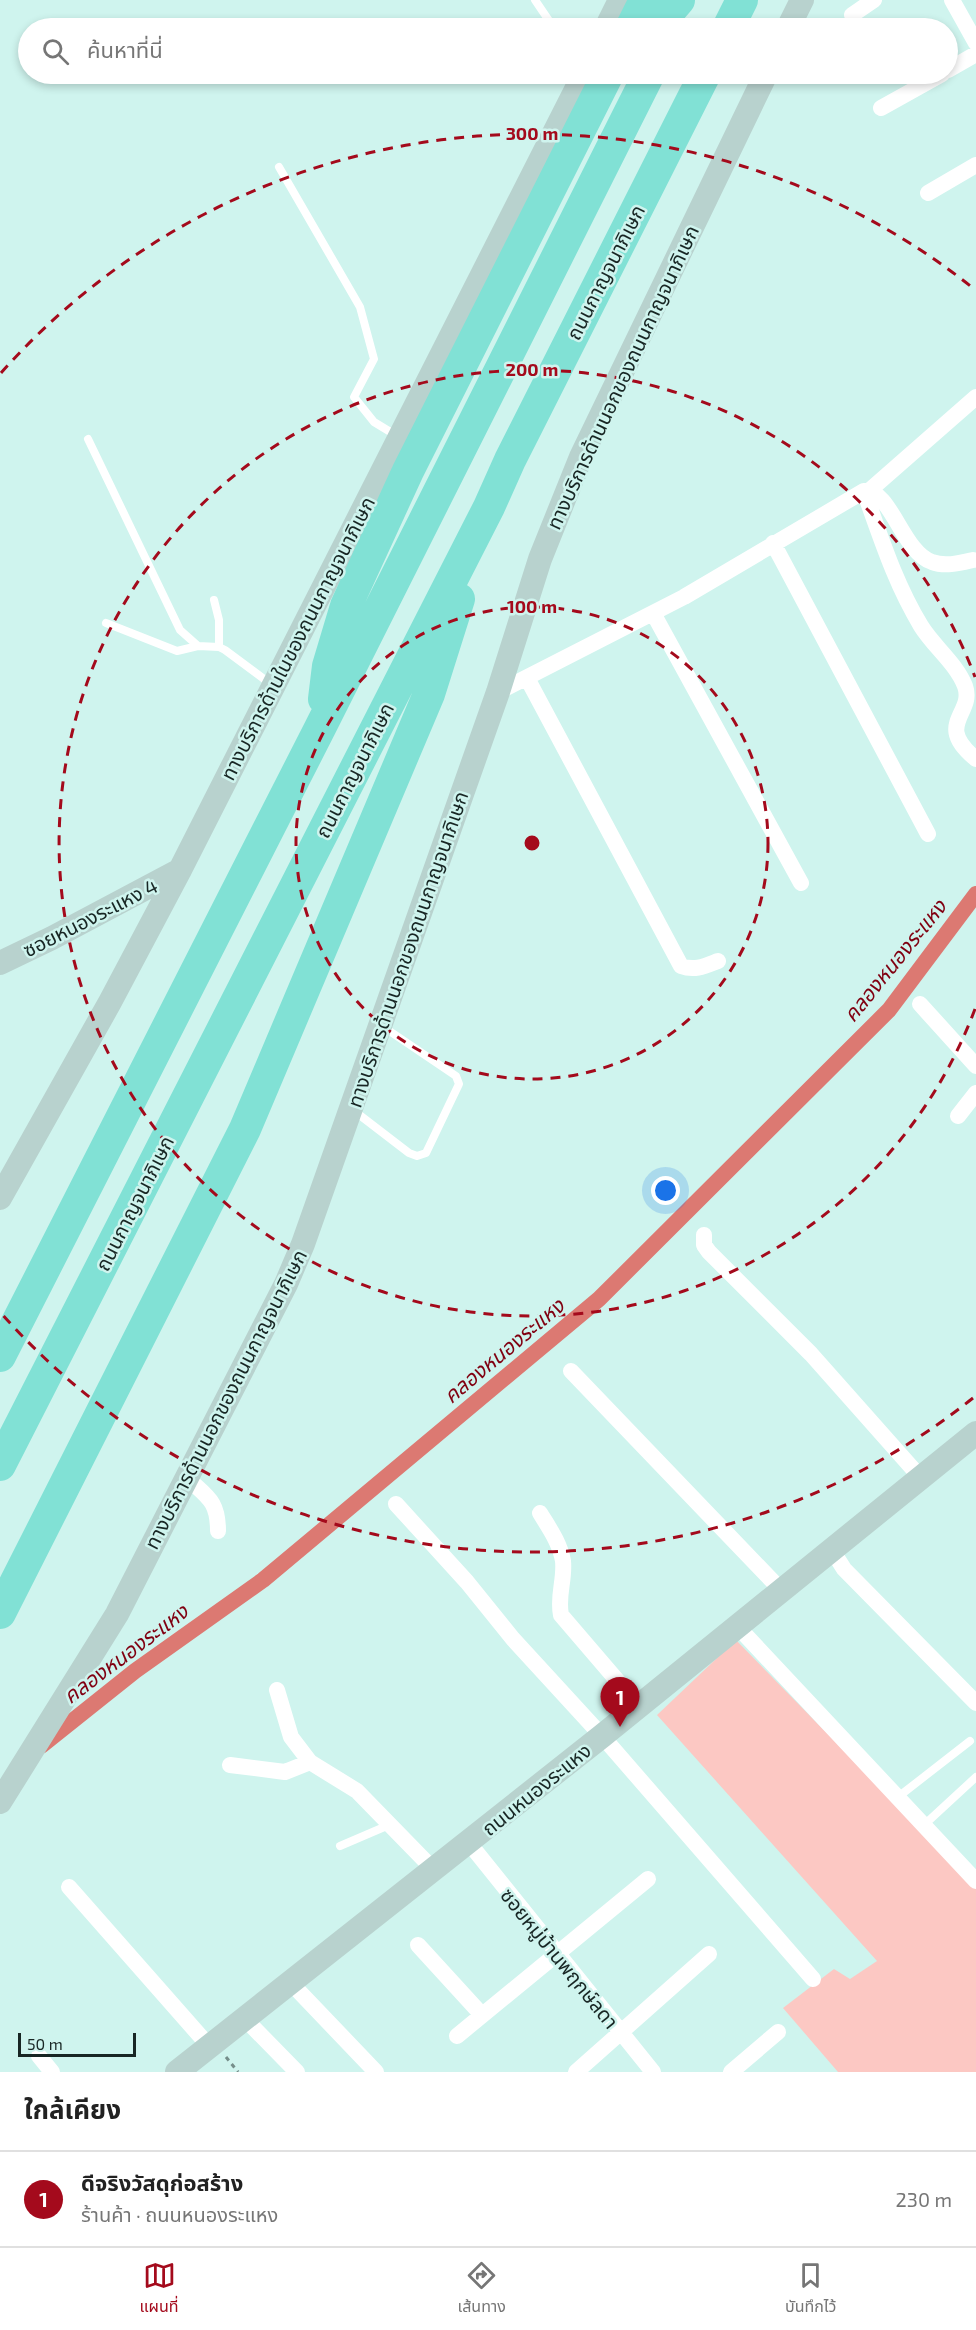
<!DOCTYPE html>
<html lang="th">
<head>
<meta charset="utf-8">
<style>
  body { margin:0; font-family:"Exo 2","Noto Sans Thai",sans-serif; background:#f2f2f2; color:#222 }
  .scale { position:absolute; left:18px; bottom:15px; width:118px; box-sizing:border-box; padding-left:6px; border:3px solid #182624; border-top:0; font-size:16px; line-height:21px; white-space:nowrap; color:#182624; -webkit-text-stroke:4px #cff4ee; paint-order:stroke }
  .you { position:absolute; left:666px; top:1191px; width:21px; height:21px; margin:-15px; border:4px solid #fff; border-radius:50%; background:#1a73e8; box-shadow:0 0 0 9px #1a73e833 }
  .badge { display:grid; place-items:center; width:39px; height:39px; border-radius:50%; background:#a40a1c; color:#fff; font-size:20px; font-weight:700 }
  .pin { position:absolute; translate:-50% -50px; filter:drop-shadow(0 2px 3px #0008) }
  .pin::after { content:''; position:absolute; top:32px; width:21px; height:18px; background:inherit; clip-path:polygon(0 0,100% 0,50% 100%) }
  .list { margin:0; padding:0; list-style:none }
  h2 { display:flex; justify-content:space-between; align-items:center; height:78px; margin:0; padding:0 24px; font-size:26px }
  h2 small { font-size:20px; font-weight:400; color:#767676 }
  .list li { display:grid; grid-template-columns:39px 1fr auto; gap:18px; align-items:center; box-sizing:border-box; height:96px; padding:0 24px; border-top:2px solid #e0e0e0 }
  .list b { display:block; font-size:22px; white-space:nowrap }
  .list p { margin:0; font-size:20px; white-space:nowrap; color:#767676 }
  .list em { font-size:20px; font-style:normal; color:#767676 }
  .icon { flex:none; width:33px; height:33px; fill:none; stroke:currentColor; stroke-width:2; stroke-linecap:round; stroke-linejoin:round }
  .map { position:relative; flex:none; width:976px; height:2072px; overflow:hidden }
  .search { position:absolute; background:#fff; box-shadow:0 3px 9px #0003; left:18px; right:18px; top:18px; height:66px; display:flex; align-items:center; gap:15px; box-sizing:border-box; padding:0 21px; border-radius:33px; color:#767676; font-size:22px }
  .sheet { height:174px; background:#fff }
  nav { display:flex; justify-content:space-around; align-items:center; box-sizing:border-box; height:84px; border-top:2px solid #e0e0e0; background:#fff; font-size:16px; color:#767676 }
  nav a { display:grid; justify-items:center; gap:3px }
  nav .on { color:#a40a1c }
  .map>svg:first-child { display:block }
  .green { fill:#fcc8c3 }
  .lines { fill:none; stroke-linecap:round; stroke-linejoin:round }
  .canal { stroke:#dc7972; stroke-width:16 }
  .path { stroke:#758e8a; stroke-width:3; stroke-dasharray:4.5 4.5; stroke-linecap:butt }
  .lane { stroke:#fff; stroke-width:8 }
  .street { stroke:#fff; stroke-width:16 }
  .secondary { stroke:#b8d2ce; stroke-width:24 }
  .highway { stroke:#81e1d5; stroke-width:32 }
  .ring { fill:none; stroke:#a40a1c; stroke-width:3; stroke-dasharray:10 8 }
  .labels { text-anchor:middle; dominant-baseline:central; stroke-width:5; stroke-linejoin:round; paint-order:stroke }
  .street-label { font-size:20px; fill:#182624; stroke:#cff4ee }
  .water-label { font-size:21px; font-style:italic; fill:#800011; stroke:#cff4ee }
  .centre { fill:#a40a1c; stroke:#cff4ee; stroke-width:3 }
  .ring-label { font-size:18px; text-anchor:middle; font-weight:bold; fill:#a40a1c; stroke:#cff4ee; stroke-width:5; stroke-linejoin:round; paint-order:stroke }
</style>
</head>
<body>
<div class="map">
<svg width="976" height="2072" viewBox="0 0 976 2072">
  <rect width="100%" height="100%" fill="#cff4ee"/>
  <path class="green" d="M736,1640L976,1886V2072H838L783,2008L834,1969L850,1979L877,1961L657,1715Z"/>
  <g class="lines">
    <path class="canal" d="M41,1746L135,1671L263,1580L599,1299L889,1010L976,894"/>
    <path class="path" d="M226,2057L238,2072"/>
    <path class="lane" d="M535,0L554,28
      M279,167L360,307L374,359L354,397L374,422L397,436
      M88,439L180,630L198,646L219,647L225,650L272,685
      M214,600L219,620V647
      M106,623L177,651L198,646
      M353,1110L409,1153L417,1156L426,1153L459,1084L456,1076L382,1026
      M898,1797L970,1741
      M924,1825L976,1777
      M340,1846L389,1825"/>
    <path class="street" d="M952,0L976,43
      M852,15L874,0
      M948,70L976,54
      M881,108L942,74
      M928,193L976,165
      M870,490L976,397
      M864,491C891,489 902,552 932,562C945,567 960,563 973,560
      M773,543L928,834
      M653,613L801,883
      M527,678L681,966C695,971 705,966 718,961
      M498,692L684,597L864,491C881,538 895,583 921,626C934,647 956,663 965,686C975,714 933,724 976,759
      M920,1004L976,1066
      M958,1116L976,1093
      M704,1235V1245L709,1252L811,1354L921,1478
      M571,1371L782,1591
      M186,1477C207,1497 218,1500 218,1531
      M396,1504L467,1582L513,1639L602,1736L813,1979
      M540,1513C549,1528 560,1543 563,1561C565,1580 557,1596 561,1615L639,1706
      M832,1550L844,1569L976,1703
      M737,1626L976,1881
      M277,1690L291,1737L310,1762L357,1791L434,1870
      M230,1765L285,1772L310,1762
      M469,1843L653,2072
      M69,1887L209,2046
      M418,1945L482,2015
      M290,1982L376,2072
      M244,2018L297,2072
      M457,2036L648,1879
      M39,2056L52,2072
      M576,2072L709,1954
      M731,2072L778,2032"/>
    <path class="secondary" d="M606,28L620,0
      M788,28L802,0
      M0,963L52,938L180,870
      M0,1198L110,1002L180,870L584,74
      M0,1802L117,1614L286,1284L303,1244L498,692L540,559L581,457L766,74
      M177,2072L602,1736L976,1433"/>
    <path class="highway" d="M631,28L645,0
      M655,28L679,0
      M728,28L742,0
      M324,699L328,666L346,606L408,471L608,74
      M0,1356L320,728L649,74
      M0,1465L489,507L510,460L705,74
      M0,1613L245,1129L429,694L459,599"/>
  </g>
  <g class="ring">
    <circle cx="532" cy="843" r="236"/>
    <path d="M975 1009A473 473 0 1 1 975 677"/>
    <path d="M973 1398A709 709 0 0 1 1 1313M1 373A709 709 0 0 1 973 288"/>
  </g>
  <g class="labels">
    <g class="street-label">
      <text transform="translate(605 272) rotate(-63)">ถนนกาญจนาภิเษก</text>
      <text transform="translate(622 377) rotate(-65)">ทางบริการด้านนอกของถนนกาญจนาภิเษก</text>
      <text transform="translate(297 638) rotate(-63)">ทางบริการด้านในของถนนกาญจนาภิเษก</text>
      <text transform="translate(354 770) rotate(-63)">ถนนกาญจนาภิเษก</text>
      <text transform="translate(90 917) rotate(-27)">ซอยหนองระแหง 4</text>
      <text transform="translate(407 949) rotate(-71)">ทางบริการด้านนอกของถนนกาญจนาภิเษก</text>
      <text transform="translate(134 1203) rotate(-63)">ถนนกาญจนาภิเษก</text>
      <text transform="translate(225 1399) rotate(-63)">ทางบริการด้านนอกของถนนกาญจนาภิเษก</text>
      <text transform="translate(536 1789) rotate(-39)">ถนนหนองระแหง</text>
      <text transform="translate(560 1958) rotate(51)">ซอยหมู่บ้านพฤกษ์ลดา</text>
    </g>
    <g class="water-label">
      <text transform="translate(894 960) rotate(-51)">คลองหนองระแหง</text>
      <text transform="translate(503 1350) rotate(-40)">คลองหนองระแหง</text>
      <text transform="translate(125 1653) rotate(-37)">คลองหนองระแหง</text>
    </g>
  </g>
  <circle cx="532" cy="843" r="9" class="centre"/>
  <g class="ring-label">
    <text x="532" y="140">300 m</text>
    <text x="532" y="376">200 m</text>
    <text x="532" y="613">100 m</text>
  </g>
</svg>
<div class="scale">50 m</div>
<div class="you"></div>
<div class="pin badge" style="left:620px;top:1727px">1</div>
<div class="search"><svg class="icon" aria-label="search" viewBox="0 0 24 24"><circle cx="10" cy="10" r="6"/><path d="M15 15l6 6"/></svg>ค้นหาที่นี่</div>
</div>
<section class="sheet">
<h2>ใกล้เคียง<small></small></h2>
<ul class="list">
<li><span class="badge">1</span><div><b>ดีจริงวัสดุก่อสร้าง</b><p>ร้านค้า · ถนนหนองระแหง</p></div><em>230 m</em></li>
</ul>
</section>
<nav>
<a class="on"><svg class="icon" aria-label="map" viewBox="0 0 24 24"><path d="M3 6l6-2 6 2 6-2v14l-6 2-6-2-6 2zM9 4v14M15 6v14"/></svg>แผนที่</a>
<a><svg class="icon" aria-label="directions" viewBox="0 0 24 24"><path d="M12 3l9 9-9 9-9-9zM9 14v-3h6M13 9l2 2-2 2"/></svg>เส้นทาง</a>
<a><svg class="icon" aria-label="saved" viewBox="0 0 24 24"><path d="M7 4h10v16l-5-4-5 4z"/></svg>บันทึกไว้</a>
</nav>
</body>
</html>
